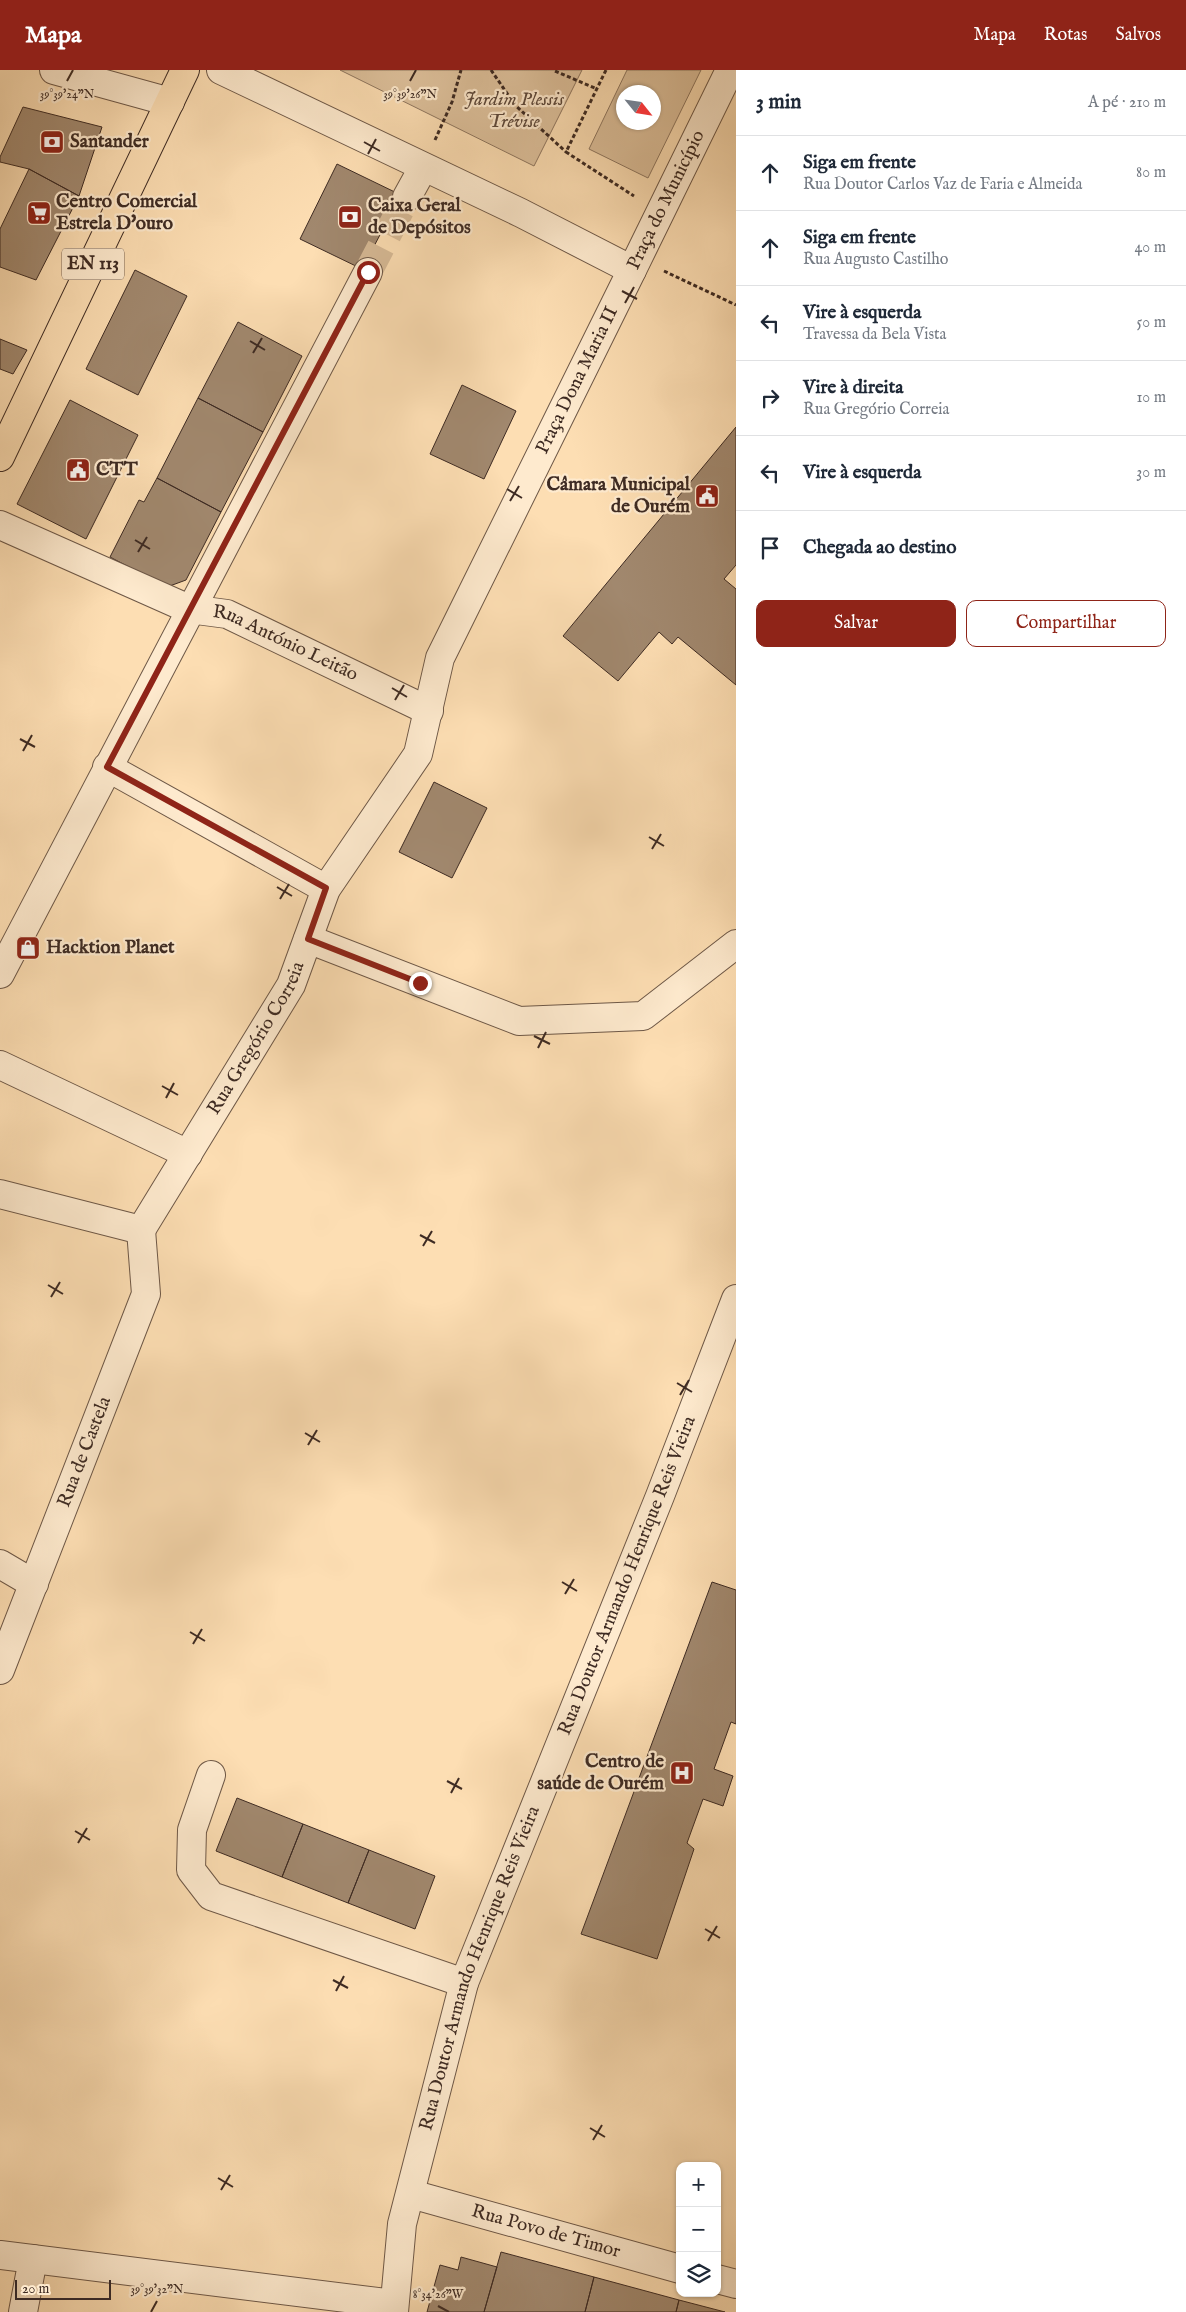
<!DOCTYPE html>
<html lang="pt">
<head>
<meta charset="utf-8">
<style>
  body { margin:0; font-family:"IM FELL English",serif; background:#f2f2f3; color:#1f2937 }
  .controls { position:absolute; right:15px; bottom:15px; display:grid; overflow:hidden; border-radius:10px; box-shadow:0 1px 4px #0004 }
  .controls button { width:45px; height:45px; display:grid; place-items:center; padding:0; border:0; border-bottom:1px solid #e0e1e3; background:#fff; color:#1f2937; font:25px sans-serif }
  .compass { position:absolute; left:616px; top:15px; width:45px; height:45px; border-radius:50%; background:#fff; box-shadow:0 1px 4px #0004; rotate:120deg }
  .scale { position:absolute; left:15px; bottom:12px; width:96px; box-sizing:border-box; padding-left:5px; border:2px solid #3e2b23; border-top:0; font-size:14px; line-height:18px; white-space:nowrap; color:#3e2b23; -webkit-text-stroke:4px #feeace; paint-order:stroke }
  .stop { position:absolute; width:15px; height:15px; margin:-11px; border:4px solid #8f2418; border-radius:50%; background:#fff }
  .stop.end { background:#8f2418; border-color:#fff; box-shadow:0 1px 5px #0008 }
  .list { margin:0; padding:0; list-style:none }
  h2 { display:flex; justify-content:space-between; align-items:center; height:65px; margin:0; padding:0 20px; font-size:21px }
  h2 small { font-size:16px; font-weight:400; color:#747a83 }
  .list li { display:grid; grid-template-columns:32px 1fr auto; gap:15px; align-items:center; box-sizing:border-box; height:75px; padding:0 20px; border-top:1px solid #e0e1e3 }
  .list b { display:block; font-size:19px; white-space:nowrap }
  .list p { margin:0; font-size:16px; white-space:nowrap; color:#747a83 }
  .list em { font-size:16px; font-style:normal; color:#747a83 }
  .actions { display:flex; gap:10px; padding:15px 20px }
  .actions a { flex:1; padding:11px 0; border:1px solid #8f2418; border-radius:10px; text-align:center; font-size:18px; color:#8f2418 }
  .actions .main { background:#8f2418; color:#fff }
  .icon { flex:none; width:28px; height:28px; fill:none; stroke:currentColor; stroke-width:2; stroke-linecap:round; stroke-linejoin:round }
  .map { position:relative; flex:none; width:736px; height:2242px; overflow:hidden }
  header { display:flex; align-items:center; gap:30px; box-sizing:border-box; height:70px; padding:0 25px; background:#8f2418; color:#fff }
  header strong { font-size:24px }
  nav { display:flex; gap:28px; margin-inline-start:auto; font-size:18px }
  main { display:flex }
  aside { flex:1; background:#fff }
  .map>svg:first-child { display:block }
  .green { fill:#ddc09b; stroke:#8e765f; fill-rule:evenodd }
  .building { fill:#a1886e; stroke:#3e2b23 }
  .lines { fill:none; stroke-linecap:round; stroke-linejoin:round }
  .minor-tunnel { stroke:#d7ba96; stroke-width:28; stroke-dasharray:28 14; stroke-linecap:butt }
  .minor-casing { stroke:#6e5847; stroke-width:30 }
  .major-casing { stroke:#3e2b23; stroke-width:30 }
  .path { stroke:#3e2b23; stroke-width:3; stroke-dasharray:4 2.5; stroke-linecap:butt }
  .minor { stroke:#feeace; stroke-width:28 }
  .major { stroke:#fddeb3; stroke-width:28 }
  .route { stroke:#8f2418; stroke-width:6 }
  .ticks { fill:none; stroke:#3e2b23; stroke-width:2 }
  .labels { text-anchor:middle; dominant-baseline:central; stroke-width:4.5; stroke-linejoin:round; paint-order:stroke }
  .shield { fill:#feeace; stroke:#786456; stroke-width:1 }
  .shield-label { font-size:18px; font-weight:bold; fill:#3e2b23 }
  .park-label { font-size:19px; font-style:italic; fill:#5e493b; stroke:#feeace }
  .poi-label { font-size:19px; font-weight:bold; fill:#3e2b23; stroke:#feeace; text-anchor:start }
  .street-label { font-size:19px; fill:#3e2b23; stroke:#feeace }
  .ticks-label { font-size:12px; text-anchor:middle; fill:#3e2b23; stroke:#feeace; stroke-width:4.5; stroke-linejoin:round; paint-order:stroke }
</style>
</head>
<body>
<header>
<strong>Mapa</strong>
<nav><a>Mapa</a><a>Rotas</a><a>Salvos</a></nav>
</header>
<main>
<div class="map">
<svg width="736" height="2242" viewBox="0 0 736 2242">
  <rect width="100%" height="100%" fill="#fddeb3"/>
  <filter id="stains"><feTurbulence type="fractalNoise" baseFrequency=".004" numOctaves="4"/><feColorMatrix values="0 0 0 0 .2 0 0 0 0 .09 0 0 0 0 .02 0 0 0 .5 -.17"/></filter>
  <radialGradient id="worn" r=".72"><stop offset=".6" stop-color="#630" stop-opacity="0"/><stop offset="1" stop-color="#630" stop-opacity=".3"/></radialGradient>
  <path class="green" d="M340,0H582L534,96Z
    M627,0H701L648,108L589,79ZM654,22V52H624V22Z"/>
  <path class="building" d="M23,37L102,57L79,126L29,99L0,92V87Z
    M337,94L401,125L362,199L300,169Z
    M29,99L79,126L36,210L0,197V159Z
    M135,200L187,226L138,325L86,299Z
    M238,252L302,286L263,362L198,328Z
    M0,269L27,280L13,304L0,299Z
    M462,315L516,341L484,409L430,384Z
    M198,328L263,362L221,442L157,408Z
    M70,330L138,365L86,469L17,434Z
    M736,357V495L724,509L736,519V615L678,567L672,574L659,562L618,611L563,566Z
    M157,408L221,442L186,510L167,517L110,487L139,430L144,432Z
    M434,712L487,738L452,808L399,782Z
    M712,1512L736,1520V1654L731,1652L714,1699L733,1706L723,1736L703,1729L687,1773L694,1779L657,1889L581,1864Z
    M237,1728L303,1754L282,1807L216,1781Z
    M303,1754L369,1780L348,1833L282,1807Z
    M369,1780L435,1806L415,1859L348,1833Z
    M501,2182L594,2207L585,2242H484Z
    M461,2187L497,2197L484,2242H427L440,2195L458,2200Z
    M594,2207L679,2230L676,2242H585Z
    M679,2230L725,2242H676Z"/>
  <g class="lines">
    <path class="minor-tunnel" d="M368,202L407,127"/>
    <defs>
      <g id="minor">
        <path d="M54,0L170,32"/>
        <path id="s1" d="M221,0L521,143L632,200L730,0"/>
        <path d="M407,127L423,98"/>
        <path id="s2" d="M0,455L189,539L227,544L429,641"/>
        <path d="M107,697L326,819"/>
        <path d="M308,869L519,951L643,946L736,874"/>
        <path d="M0,904L368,202"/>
        <path d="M0,995L188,1084"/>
        <path d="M0,1124L141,1160"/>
        <path id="s3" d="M141,1160L291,915L326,819L418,684L440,588L632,200"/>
        <path d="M0,1494L34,1514"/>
        <path id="s4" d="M0,1600L146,1224L141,1160"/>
        <path d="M211,1705L192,1760L191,1800L211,1826L464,1913"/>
        <path id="s5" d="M411,2124L680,2199"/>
        <path d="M0,2185L394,2234"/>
        <path d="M717,2209L736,2214"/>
        <path d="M23,2242L33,2189"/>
        <path id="s6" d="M394,2242L402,2154L464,1913L660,1426L736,1229"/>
      </g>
      <path id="major" d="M0,387L185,0"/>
    </defs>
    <use href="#minor" class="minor-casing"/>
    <use href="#major" class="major-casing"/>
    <path class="path" d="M491,0L515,35L566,82
      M606,0L566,82L634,126
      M555,1L597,19
      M435,70L452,32L461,0
      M664,201L736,235"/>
    <use href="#minor" class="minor"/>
    <use href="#major" class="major"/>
  </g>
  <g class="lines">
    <path class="route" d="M368,202L107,697L326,818L308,869L420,913"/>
  </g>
  <path class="ticks" d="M67,11L73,0M410,11L416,0M364,72L380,81M368,84L376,69M622,221L637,229M625,233L634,217M250,271L265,280M253,283L262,268M507,419L522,428M510,431L519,416M135,470L150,479M138,482L147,467M392,618L407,627M395,630L404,615M20,669L35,677M23,681L32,665M649,767L664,776M652,779L661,764M277,817L292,826M280,829L289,814M534,966L550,974M538,978L546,962M162,1016L178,1025M166,1028L174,1013M420,1165L435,1173M423,1176L432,1161M48,1215L63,1224M51,1227L60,1212M677,1313L692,1322M680,1325L689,1310M305,1363L320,1372M308,1375L317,1360M562,1512L577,1521M565,1524L574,1509M190,1562L205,1571M193,1574L202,1559M447,1711L462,1719M451,1723L459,1708M75,1761L90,1770M78,1773L87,1758M705,1859L720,1868M708,1871L717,1856M333,1910L348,1918M336,1921L344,1906M590,2058L605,2067M593,2070L602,2055M218,2108L233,2117M221,2120L230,2105M438,2236L449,2242M151,2242L157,2231"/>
  <defs>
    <symbol id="bank-square" viewBox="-11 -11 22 22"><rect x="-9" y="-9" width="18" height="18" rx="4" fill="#8f2418" stroke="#feeace"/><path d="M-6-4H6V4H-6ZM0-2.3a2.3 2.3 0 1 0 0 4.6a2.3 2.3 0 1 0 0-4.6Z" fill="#fff"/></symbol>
    <symbol id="supermarket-square" viewBox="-11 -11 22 22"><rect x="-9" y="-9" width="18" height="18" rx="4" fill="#8f2418" stroke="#feeace"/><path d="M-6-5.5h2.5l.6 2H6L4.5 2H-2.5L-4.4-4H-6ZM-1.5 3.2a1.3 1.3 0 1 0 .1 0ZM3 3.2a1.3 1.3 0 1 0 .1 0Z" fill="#fff"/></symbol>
    <symbol id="civic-square" viewBox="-11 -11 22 22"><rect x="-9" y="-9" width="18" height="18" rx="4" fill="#8f2418" stroke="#feeace"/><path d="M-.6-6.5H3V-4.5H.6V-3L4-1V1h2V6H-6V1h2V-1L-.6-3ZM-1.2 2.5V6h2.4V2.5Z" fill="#fff"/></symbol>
    <symbol id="shop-square" viewBox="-11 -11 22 22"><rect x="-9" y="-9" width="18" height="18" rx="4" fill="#8f2418" stroke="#feeace"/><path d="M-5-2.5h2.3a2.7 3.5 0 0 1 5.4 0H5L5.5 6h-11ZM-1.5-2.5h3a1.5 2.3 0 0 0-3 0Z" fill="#fff"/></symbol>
    <symbol id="hospital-square" viewBox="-11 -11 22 22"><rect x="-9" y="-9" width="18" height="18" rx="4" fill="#8f2418" stroke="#feeace"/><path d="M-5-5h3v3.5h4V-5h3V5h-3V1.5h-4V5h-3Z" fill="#fff"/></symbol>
  </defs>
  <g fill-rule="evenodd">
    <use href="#bank-square" x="38" y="58" width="28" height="28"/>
    <use href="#supermarket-square" x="25" y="129" width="28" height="28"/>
    <use href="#bank-square" x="336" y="133" width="28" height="28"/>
    <use href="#civic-square" x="64" y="386" width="28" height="28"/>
    <use href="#civic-square" x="693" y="412" width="28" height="28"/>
    <use href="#shop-square" x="14" y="864" width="28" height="28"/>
    <use href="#hospital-square" x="668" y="1689" width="28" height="28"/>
  </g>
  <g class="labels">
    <rect class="shield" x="62" y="178.5" width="62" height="31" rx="4"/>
    <g class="shield-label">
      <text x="93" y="194">EN 113</text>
    </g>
    <g class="park-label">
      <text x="514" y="30">Jardim Plessis<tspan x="514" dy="22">Trévise</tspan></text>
    </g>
    <g class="poi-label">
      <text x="70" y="72">Santander</text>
      <text x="56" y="132">Centro Comercial<tspan x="56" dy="22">Estrela D'ouro</tspan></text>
      <text x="368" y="136">Caixa Geral<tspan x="368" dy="22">de Depósitos</tspan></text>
      <text x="96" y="400">CTT</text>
      <text x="690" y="415" text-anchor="end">Câmara Municipal<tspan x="690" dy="22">de Ourém</tspan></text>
      <text x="46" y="878">Hacktion Planet</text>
      <text x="664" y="1692" text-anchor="end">Centro de<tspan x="664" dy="22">saúde de Ourém</tspan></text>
    </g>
    <g class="street-label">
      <text stroke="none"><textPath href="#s1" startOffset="535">Praça do Município</textPath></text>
      <text stroke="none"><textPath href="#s3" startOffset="961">Praça Dona Maria II</textPath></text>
      <text stroke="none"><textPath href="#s2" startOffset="310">Rua António Leitão</textPath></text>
      <text stroke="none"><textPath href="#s3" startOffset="224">Rua Gregório Correia</textPath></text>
      <text stroke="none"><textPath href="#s4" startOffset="234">Rua de Castela</textPath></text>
      <text stroke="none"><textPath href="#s6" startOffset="776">Rua Doutor Armando Henrique Reis Vieira</textPath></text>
      <text stroke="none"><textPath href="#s6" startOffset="356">Rua Doutor Armando Henrique Reis Vieira</textPath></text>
      <text stroke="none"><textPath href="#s5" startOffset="140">Rua Povo de Timor</textPath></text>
    </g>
  </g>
  <g class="ticks-label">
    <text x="67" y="28">39°39'24"N</text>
    <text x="410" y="28">39°39'26"N</text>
    <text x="157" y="2223">39°39'32"N</text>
    <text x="438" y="2228">8°34'26"W</text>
  </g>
  <rect width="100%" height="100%" filter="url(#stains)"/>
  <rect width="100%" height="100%" fill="url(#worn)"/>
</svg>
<div class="controls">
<button>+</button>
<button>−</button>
<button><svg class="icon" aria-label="layers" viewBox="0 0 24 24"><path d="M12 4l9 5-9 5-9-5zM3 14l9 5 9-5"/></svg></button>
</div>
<svg class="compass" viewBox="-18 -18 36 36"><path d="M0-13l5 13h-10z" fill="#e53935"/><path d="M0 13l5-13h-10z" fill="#747a83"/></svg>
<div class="scale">20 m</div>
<div class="stop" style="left:368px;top:202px"></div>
<div class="stop end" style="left:420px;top:913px"></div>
</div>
<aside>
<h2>3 min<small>A pé · 210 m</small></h2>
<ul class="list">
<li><svg class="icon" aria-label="ahead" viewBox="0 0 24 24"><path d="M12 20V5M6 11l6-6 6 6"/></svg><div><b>Siga em frente</b><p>Rua Doutor Carlos Vaz de Faria e Almeida</p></div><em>80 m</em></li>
<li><svg class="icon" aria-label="ahead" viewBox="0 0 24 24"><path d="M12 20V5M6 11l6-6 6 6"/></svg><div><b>Siga em frente</b><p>Rua Augusto Castilho</p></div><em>40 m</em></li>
<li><svg class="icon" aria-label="left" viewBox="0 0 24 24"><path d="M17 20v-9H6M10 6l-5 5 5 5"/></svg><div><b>Vire à esquerda</b><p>Travessa da Bela Vista</p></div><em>50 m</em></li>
<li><svg class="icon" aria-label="right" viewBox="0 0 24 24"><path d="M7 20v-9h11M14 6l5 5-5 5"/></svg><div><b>Vire à direita</b><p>Rua Gregório Correia</p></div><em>10 m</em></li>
<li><svg class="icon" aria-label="left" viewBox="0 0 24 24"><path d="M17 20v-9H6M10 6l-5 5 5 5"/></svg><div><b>Vire à esquerda</b></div><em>30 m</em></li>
<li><svg class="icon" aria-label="arrive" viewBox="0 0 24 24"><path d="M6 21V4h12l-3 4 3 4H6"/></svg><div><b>Chegada ao destino</b></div></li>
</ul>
<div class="actions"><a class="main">Salvar</a><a>Compartilhar</a></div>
</aside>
</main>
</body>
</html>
